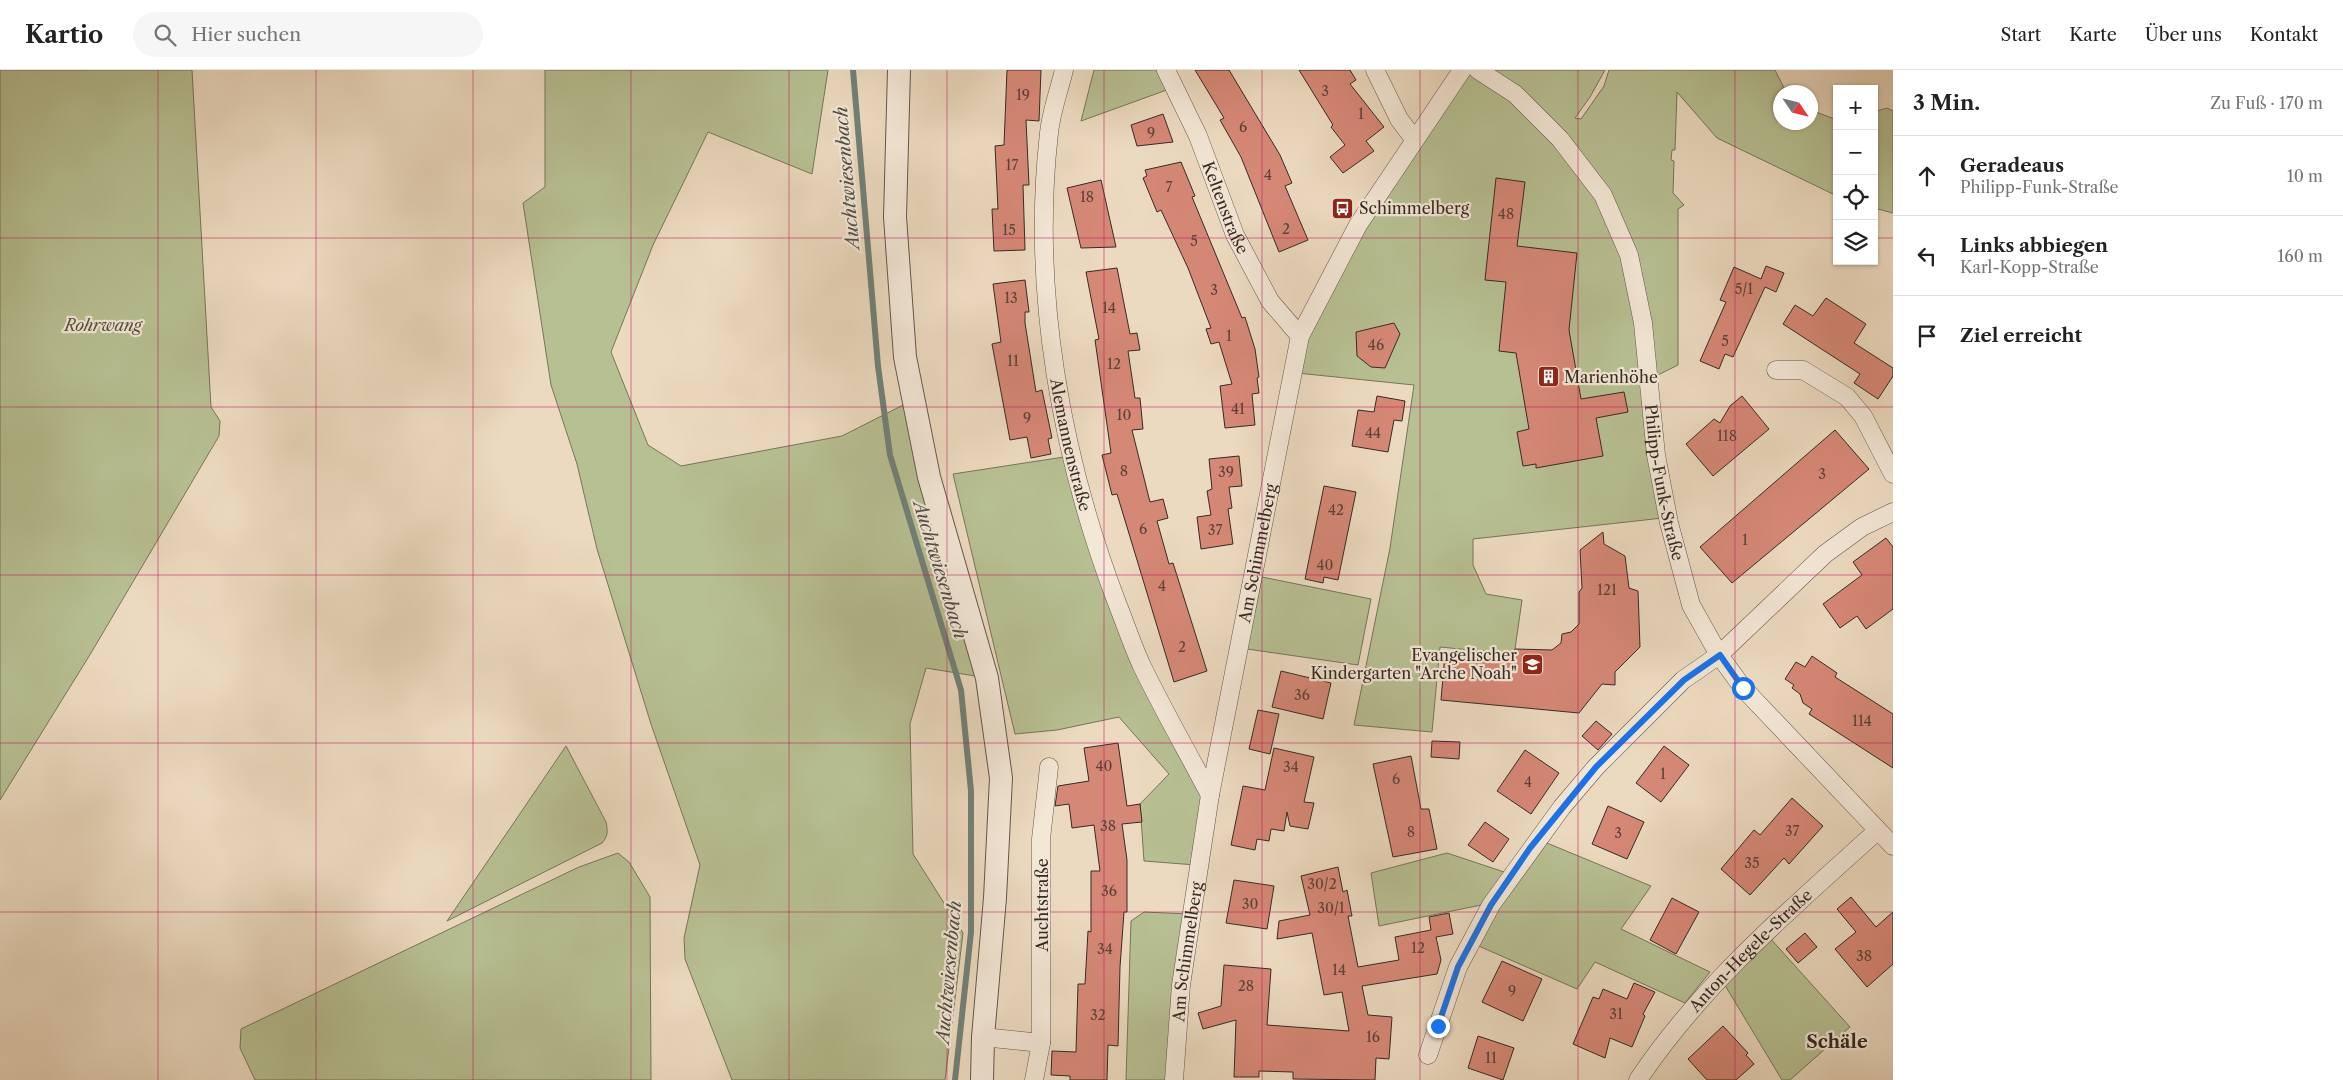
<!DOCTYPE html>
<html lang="de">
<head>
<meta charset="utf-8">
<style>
  body { margin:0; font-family:"Libre Caslon Text",serif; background:#f6f6f6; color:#222 }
  .controls { position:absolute; right:15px; top:15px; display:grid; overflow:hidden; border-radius:0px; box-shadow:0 1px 4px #0004 }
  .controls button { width:45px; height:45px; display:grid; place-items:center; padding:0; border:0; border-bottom:1px solid #e0e0e0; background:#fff; color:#222; font:25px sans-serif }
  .compass { position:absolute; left:1773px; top:15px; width:45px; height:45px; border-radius:50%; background:#fff; box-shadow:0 1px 4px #0004; rotate:125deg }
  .stop { position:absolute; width:15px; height:15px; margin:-11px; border:4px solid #1a73e8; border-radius:50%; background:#fff }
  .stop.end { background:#1a73e8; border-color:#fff; box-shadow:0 1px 5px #0008 }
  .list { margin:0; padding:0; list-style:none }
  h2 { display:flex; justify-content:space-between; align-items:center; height:65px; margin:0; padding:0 20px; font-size:21px }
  h2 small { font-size:16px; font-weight:400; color:#767676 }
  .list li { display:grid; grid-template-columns:32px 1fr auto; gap:15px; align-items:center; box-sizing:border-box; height:80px; padding:0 20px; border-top:1px solid #e0e0e0 }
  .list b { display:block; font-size:19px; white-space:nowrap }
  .list p { margin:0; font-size:16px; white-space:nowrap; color:#767676 }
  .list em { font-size:16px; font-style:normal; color:#767676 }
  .icon { flex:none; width:28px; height:28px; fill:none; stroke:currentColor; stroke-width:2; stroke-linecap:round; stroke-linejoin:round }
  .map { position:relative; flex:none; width:1893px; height:1010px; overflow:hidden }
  header { display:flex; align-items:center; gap:30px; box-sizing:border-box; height:70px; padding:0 25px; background:#fff; border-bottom:1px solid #e0e0e0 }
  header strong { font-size:24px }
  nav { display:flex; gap:28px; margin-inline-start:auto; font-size:18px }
  .search { width:350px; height:45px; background:#f6f6f6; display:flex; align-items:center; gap:12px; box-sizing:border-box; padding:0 18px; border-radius:28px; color:#767676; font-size:19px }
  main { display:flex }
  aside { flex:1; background:#fff }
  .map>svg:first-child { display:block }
  .green { fill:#b7c093; stroke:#76755c }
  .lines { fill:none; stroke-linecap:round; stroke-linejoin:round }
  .stream { stroke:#718178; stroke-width:6 }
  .building { fill:#d68877; stroke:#362a25 }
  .minor-casing { stroke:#64564c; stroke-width:19 }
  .tertiary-casing { stroke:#64564c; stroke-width:24 }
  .minor { stroke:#f3e7d6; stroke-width:18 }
  .tertiary { stroke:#f3e7d6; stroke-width:22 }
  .route { stroke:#1a73e8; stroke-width:6 }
  .grid { fill:none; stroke:#c2185b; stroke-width:1; stroke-opacity:0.55 }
  .labels { text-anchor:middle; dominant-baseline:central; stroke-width:4.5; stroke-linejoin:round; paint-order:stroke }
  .number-label { font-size:14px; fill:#5e423a }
  .street-label { font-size:16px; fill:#362a25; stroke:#f3e7d6 }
  .poi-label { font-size:16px; fill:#362a25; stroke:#f3e7d6; text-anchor:start }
  .park-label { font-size:16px; font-style:italic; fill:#565040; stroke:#f3e7d6 }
  .water-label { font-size:18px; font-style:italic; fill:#4f4e48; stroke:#f3e7d6 }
  .neighbourhood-label { font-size:18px; font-weight:bold; fill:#362a25; stroke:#f3e7d6 }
</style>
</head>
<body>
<header>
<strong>Kartio</strong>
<div class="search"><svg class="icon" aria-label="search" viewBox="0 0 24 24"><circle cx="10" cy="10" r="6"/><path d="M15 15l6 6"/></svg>Hier suchen</div>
<nav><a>Start</a><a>Karte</a><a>Über uns</a><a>Kontakt</a></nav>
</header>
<main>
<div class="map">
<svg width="1893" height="1010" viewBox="0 0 1893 1010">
  <rect width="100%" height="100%" fill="#ecdac0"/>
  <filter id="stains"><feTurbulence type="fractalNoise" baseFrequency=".004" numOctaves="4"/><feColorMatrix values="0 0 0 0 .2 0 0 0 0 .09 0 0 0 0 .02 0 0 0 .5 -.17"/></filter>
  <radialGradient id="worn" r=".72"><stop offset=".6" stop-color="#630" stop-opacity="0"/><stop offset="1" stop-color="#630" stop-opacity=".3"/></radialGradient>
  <path class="green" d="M0,0H192L211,337L220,351L219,366L91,583L0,730Z
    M545,0H828L812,104L708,62L653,175L611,282L648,375L681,396L842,366L913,330L987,608L926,598L910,654L913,784L963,863L945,1010H732L685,889L684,868L700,795L651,654L597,479L577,394L551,315L523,133L545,117Z
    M1094,0H1166L1175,17L1081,51Z
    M1466,0L1511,25L1600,127L1625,187L1663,448L1473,469V495L1486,524L1522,530L1515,579L1512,584L1440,577L1432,662L1354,655L1390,478L1414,315L1297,303L1304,268L1360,157Z
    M1485,0H1605L1590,27L1575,48L1581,49L1604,16L1609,0H1775L1786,22H1780V52H1810L1811,40L1837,50V126L1717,68L1677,22L1675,80H1672L1671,90L1674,91L1673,123L1684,135L1678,139V295L1652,308L1606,122Z
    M1887,38L1893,41V143L1874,138V42Z
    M1064,387L1078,444L1134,595L1205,727L1196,795L1144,791L1140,734L1169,704L1119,647L1057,660L1015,664L953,404Z
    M1262,507L1371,529L1358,595L1247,579Z
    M566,676L606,752C608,762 608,766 602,773L447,851Z
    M1542,771L1651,816L1621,859L1710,902L1685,933L1595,892L1577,919L1474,874Z
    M618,783L629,792L650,827L651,1010H255L240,978L241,959L579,797Z
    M1447,783L1507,803L1486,834L1379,856L1371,803Z
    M1144,842L1188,844L1171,1010H1126L1131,851Z
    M1769,867L1850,957L1790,1010H1782L1723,912Z"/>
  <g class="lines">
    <path class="stream" d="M853,0L878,296L890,385L961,620L971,721V862L955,1010"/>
  </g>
  <path class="building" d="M1007,0H1041L1039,51L1026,50L1029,115H1023L1025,180L994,181L992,139H998L995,76L1004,75Z
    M1195,0H1229L1280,85L1292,113L1285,116L1308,170L1279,182L1241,87L1220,50L1224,48Z
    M1299,0H1350L1356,10L1350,14L1384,57L1366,71L1374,81L1343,103L1330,87L1345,75L1331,57L1333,55Z
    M1163,44L1173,72L1137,76L1131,55Z
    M1181,92L1195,126L1192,127L1242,248L1245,247L1255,279L1259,307L1257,308L1259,323L1252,324L1255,355L1225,358L1220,316L1232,314L1219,272L1211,274L1206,259L1211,258L1188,198L1161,140L1157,142L1143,108L1147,106L1145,100Z
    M1496,108L1525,112L1517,176L1577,183L1569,260L1581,329L1624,322L1628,342L1596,348L1603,386L1536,398V394L1523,396L1517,362L1529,359L1516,283L1499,281L1506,212L1485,210Z
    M1101,110L1116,177L1081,178L1067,118Z
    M1766,196L1784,203L1776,222L1765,217L1733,287L1725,284L1719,299L1700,291L1726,232L1720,230L1734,197L1761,209Z
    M1117,198L1130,264L1137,263L1140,280L1128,281L1135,328H1140L1143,359L1132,360L1150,432L1163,429L1168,448L1157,451L1169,494L1173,493L1207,601L1174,612L1117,424L1112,425L1102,385L1111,383L1095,270L1099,269L1086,202Z
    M1025,210L1029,242H1025V253L1036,322L1042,320L1052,368L1048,369L1051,384L1031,388L1027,367L1010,370L992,274L1001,272L993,214Z
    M1826,228L1866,254L1854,273L1893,298V306L1878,329L1854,313L1860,304L1783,254L1795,235L1813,246Z
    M1394,253L1400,264L1385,298L1371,297L1357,286L1356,262Z
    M1377,326L1405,331L1402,351L1394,350L1388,382L1352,376L1358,340L1374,342Z
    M1742,326L1769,359L1713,406L1686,374L1714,349L1720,353L1730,336Z
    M1835,360L1869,399L1732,513L1700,477Z
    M1239,386L1242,416L1229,417L1232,438L1228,439L1233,474L1201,479L1197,447L1211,445L1207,421L1212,419L1209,389Z
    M1324,416L1356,422L1338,510L1324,507L1323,513L1305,509Z
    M1603,462L1604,474L1625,486L1629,518L1638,521L1640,577L1615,602V615L1602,614L1579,643L1441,630L1445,583L1479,587L1480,581L1512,584L1515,579L1552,580L1561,573L1562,564L1571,562L1579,554V522L1582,518L1580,480Z
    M1886,468L1893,477V539L1866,559L1857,546L1840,558L1823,534L1862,505L1853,492Z
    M1812,586L1837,603L1835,607L1893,644V698L1809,644L1812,639L1803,633L1800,624L1792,618L1794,615L1785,609L1796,592L1805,597Z
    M1281,601L1331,613L1323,649L1272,637Z
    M1258,640L1279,644L1270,684L1249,679Z
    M1596,651L1612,664L1598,680L1582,666Z
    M1432,671L1460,672L1459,689L1431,687Z
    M1118,673L1127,736L1140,734L1142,752L1122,754L1127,790V842H1124L1120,897L1118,976L1108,975L1107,1010H1070V1006L1051,1005L1052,981L1076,982L1078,914H1085L1088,861L1091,862V801H1100L1094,755L1072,758L1069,734L1055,736L1058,716L1089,711L1084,678Z
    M1664,676L1689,695L1661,732L1636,713Z
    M1274,678L1314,687L1304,732L1314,733L1308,759L1290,756L1287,742L1284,761L1271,759L1269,771L1257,769L1255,780L1231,775L1243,716L1265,720Z
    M1525,680L1559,703L1531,744L1497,721Z
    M1411,686L1421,739H1429L1437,779L1393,787L1373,694Z
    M1792,728L1823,756L1789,794L1784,788L1750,825L1721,799L1754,760L1760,765Z
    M1608,736L1644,752L1627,789L1592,774Z
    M1485,752L1509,769L1493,792L1468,775Z
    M1338,797L1343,822L1347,820L1352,846H1348L1358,897L1399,890L1395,867L1431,860L1429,847L1449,843L1453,864L1436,867L1441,890L1437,904L1362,916L1368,945L1392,947L1389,989L1376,988L1375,1010L1293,1009V1002L1259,1001V1007H1234L1236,950L1203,959L1198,943L1221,936L1224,895L1271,899L1267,955L1349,961L1342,922L1324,925L1312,863L1277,869L1279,851L1310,845L1301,806Z
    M1234,810L1274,816L1267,859L1226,853Z
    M1851,827L1876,857L1893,842V894L1867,917L1835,879L1856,862L1837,839Z
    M1672,828L1699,842L1676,884L1650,870Z
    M1805,863L1817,877L1798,893L1786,879Z
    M1502,891L1542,909L1523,951L1482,932Z
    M1634,913L1655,922L1643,944L1645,946L1632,977L1610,968L1605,988L1573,974L1593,927L1599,929L1603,919L1627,929Z
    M1723,956L1748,983L1746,985L1754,994L1736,1010H1707L1688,989Z
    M1478,966L1514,978L1503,1010L1468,998Z"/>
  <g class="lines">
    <defs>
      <g id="minor">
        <path id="s1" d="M1064,0C1059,21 1051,42 1049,63C1031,221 1061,386 1117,533C1125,553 1132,574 1141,594C1162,638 1187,681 1210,725"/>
        <path id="s2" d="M1166,0L1198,66L1235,165L1270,231L1300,266"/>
        <path d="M1375,0L1399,49L1414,69"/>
        <path id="s3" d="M1478,0L1515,24L1560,69L1603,125L1629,185L1643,253L1656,385L1669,453L1691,535L1719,585L1743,618L1893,776"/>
        <path d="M1776,300H1803L1847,327L1863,346L1893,404"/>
        <path d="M983,967L1041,973"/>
        <path d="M1428,985L1458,897L1491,835L1562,737L1596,697L1683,610L1719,585L1825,484L1862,457L1893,442"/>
        <path d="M1034,1010L1041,973V769L1049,697"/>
        <path id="s4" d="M1174,1010L1181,915L1210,725L1300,266L1358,155L1462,0"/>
        <path id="s5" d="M1638,1010C1702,914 1792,838 1877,761"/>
      </g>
      <path id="tertiary" d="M899,0L895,147L905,287L929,407L987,608L1001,708L995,828L983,967L982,1010"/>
    </defs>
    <use href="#minor" class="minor-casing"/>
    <use href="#tertiary" class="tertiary-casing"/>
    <use href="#minor" class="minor"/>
    <use href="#tertiary" class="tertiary"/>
  </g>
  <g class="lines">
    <path class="route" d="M1438,956L1458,897L1491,835L1530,778L1596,697L1684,610L1720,585L1743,618"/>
  </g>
  <path class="grid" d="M158,0V1010M316,0V1010M473,0V1010M631,0V1010M789,0V1010M947,0V1010M1104,0V1010M1262,0V1010M1420,0V1010M1578,0V1010M1735,0V1010M0,168H1837M1874,168H1893M0,337H1893M0,505H1893M0,673H1893M0,842H1893"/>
  <defs>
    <symbol id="bus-square" viewBox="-11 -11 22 22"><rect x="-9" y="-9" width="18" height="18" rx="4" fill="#8f2418" stroke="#f3e7d6"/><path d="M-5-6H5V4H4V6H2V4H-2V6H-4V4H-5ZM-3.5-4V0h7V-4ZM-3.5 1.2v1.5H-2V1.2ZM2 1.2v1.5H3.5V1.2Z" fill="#fff"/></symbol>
    <symbol id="building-square" viewBox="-11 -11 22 22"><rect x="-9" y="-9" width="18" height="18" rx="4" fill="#8f2418" stroke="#f3e7d6"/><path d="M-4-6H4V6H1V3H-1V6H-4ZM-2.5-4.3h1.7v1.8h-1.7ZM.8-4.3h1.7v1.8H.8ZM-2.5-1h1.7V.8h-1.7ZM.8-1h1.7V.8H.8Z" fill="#fff"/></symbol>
    <symbol id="school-square" viewBox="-11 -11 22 22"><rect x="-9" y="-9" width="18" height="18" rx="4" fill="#8f2418" stroke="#f3e7d6"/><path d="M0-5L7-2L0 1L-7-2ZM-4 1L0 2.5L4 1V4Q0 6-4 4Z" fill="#fff"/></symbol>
  </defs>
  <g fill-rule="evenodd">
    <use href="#bus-square" x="1330" y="126" width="25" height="25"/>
    <use href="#building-square" x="1536" y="294" width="25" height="25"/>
    <use href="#school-square" x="1520" y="582" width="25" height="25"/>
  </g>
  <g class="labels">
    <g class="number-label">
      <text x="1325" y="21">3</text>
      <text x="1023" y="25">19</text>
      <text x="1361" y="44">1</text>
      <text x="1243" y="57">6</text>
      <text x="1151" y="63">9</text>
      <text x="1012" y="95">17</text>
      <text x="1268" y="105">4</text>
      <text x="1169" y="117">7</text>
      <text x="1087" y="127">18</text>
      <text x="1506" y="144">48</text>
      <text x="1286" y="159">2</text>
      <text x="1009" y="160">15</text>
      <text x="1194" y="171">5</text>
      <text x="1744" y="219">5/1</text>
      <text x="1214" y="220">3</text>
      <text x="1011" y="228">13</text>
      <text x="1109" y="238">14</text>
      <text x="1229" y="266">1</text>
      <text x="1725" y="271">5</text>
      <text x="1376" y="275">46</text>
      <text x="1013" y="291">11</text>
      <text x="1114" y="294">12</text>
      <text x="1238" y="339">41</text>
      <text x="1124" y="345">10</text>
      <text x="1027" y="348">9</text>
      <text x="1373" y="363">44</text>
      <text x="1727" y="366">118</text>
      <text x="1124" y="401">8</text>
      <text x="1226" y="402">39</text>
      <text x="1822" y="404">3</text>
      <text x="1336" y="440">42</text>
      <text x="1143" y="459">6</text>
      <text x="1215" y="460">37</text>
      <text x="1745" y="470">1</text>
      <text x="1325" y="495">40</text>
      <text x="1162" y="516">4</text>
      <text x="1607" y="520">121</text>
      <text x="1182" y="577">2</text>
      <text x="1302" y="625">36</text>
      <text x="1862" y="651">114</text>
      <text x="1104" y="696">40</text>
      <text x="1291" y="697">34</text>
      <text x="1663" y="704">1</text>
      <text x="1396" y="709">6</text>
      <text x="1528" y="712">4</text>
      <text x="1108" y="756">38</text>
      <text x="1792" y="761">37</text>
      <text x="1411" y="762">8</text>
      <text x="1618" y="763">3</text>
      <text x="1752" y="793">35</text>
      <text x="1322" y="814">30/2</text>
      <text x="1109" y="821">36</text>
      <text x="1250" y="834">30</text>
      <text x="1331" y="838">30/1</text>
      <text x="1418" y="878">12</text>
      <text x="1105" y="879">34</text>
      <text x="1864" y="886">38</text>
      <text x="1339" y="900">14</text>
      <text x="1246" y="916">28</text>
      <text x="1512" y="921">9</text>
      <text x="1616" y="944">31</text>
      <text x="1098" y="945">32</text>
      <text x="1373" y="967">16</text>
      <text x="1491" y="988">11</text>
    </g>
    <g class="street-label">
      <text stroke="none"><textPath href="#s2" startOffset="150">Keltenstraße</textPath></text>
      <text stroke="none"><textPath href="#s1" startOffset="379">Alemannenstraße</textPath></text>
      <text stroke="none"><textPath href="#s3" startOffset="474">Philipp-Funk-Straße</textPath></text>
      <text stroke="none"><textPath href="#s4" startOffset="534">Am Schimmelberg</textPath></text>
      <text transform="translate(1042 835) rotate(-90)">Auchtstraße</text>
      <text stroke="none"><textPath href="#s5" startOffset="172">Anton-Hegele-Straße</textPath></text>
      <text stroke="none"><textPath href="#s4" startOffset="129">Am Schimmelberg</textPath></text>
    </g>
    <g class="poi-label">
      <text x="1359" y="138">Schimmelberg</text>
      <text x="1564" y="307">Marienhöhe</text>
      <text x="1517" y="585" text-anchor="end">Evangelischer<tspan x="1517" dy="18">Kindergarten "Arche Noah"</tspan></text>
    </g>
    <g class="park-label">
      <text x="103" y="255">Rohrwang</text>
    </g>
    <g class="water-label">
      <text transform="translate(847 108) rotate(-95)">Auchtwiesenbach</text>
      <text transform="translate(940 500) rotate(73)">Auchtwiesenbach</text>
      <text transform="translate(949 902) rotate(-85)">Auchtwiesenbach</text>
    </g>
    <g class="neighbourhood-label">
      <text x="1837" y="972">Schäle</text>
    </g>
  </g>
  <rect width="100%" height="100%" filter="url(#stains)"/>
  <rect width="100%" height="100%" fill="url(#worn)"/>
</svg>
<div class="controls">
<button>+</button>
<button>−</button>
<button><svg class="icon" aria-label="locate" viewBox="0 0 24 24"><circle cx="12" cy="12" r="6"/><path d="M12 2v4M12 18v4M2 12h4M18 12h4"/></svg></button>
<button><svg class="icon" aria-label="layers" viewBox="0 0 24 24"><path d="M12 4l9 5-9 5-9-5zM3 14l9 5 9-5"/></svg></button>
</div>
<svg class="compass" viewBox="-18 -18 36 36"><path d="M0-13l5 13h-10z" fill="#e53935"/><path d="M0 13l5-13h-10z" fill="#767676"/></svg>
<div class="stop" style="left:1743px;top:618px"></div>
<div class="stop end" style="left:1438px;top:956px"></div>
</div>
<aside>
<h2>3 Min.<small>Zu Fuß · 170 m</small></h2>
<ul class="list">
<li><svg class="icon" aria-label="ahead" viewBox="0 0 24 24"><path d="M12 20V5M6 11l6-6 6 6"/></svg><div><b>Geradeaus</b><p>Philipp-Funk-Straße</p></div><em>10 m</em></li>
<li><svg class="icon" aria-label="left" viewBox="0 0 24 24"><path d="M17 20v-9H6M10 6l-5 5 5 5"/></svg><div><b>Links abbiegen</b><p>Karl-Kopp-Straße</p></div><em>160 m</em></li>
<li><svg class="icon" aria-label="arrive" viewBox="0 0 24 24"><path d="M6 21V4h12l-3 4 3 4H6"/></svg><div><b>Ziel erreicht</b></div></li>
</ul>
</aside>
</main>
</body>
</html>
